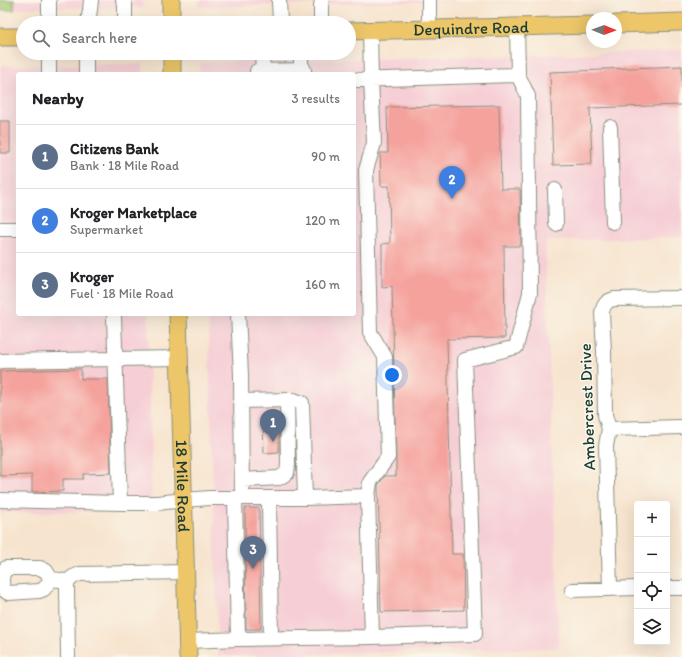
<!DOCTYPE html>
<html lang="en">
<head>
<meta charset="utf-8">
<style>
  body { margin:0; font-family:Itim,sans-serif; background:#f6f6f6; color:#202124 }
  .controls { position:absolute; right:12px; bottom:12px; display:grid; overflow:hidden; border-radius:4px; box-shadow:0 4px 16px #0002 }
  .controls button { width:36px; height:36px; display:grid; place-items:center; padding:0; border:0; border-bottom:1px solid #e0e0e0; background:#fff; color:#202124; font:20px sans-serif }
  .compass { position:absolute; left:586px; top:12px; width:36px; height:36px; border-radius:50%; background:#fff; box-shadow:0 4px 16px #0002; rotate:91deg }
  .you { position:absolute; left:392px; top:375px; width:14px; height:14px; margin:-10px; border:3px solid #fff; border-radius:50%; background:#1a73e8; box-shadow:0 0 0 6px #1a73e833 }
  .badge { display:grid; place-items:center; width:26px; height:26px; border-radius:50%; background:#b5179e; color:#fff; font-size:13px; font-weight:700 }
  .pin { position:absolute; translate:-50% -33px; filter:drop-shadow(0 1px 2px #0008) }
  .pin::after { content:''; position:absolute; top:21px; width:14px; height:12px; background:inherit; clip-path:polygon(0 0,100% 0,50% 100%) }
  .list { margin:0; padding:0; list-style:none }
  h2 { display:flex; justify-content:space-between; align-items:center; height:52px; margin:0; padding:0 16px; font-size:17px }
  h2 small { font-size:13px; font-weight:400; color:#757577 }
  .list li { display:grid; grid-template-columns:26px 1fr auto; gap:12px; align-items:center; box-sizing:border-box; height:64px; padding:0 16px; border-top:1px solid #e0e0e0 }
  .list b { display:block; font-size:15px; white-space:nowrap }
  .list p { margin:0; font-size:13px; white-space:nowrap; color:#757577 }
  .list em { font-size:13px; font-style:normal; color:#757577 }
  .icon { flex:none; width:22px; height:22px; fill:none; stroke:currentColor; stroke-width:2; stroke-linecap:round; stroke-linejoin:round }
  .map { position:relative; flex:none; width:682px; height:657px; overflow:hidden }
  .search { position:absolute; background:#fff; box-shadow:0 4px 16px #0002; left:16px; top:16px; width:340px; height:44px; display:flex; align-items:center; gap:10px; box-sizing:border-box; padding:0 14px; border-radius:22px; color:#757577; font-size:15px }
  .panel { position:absolute; background:#fff; box-shadow:0 4px 16px #0002; left:16px; top:72px; width:340px; height:244px; border-radius:4px }
  .map>svg:first-child { display:block }
  .built { fill:#f6cfd6 }
  .green { fill:#a8ca73; stroke:#648454 }
  .building { fill:#f5a29d }
  .lines { fill:none; stroke-linecap:round; stroke-linejoin:round }
  .minor-casing { stroke:#8b9081; stroke-width:16 }
  .major-casing { stroke:#8b9081; stroke-width:19 }
  .minor { stroke:#fff; stroke-width:14 }
  .major { stroke:#ecc669; stroke-width:17 }
  .labels { text-anchor:middle; dominant-baseline:central; stroke-width:3; stroke-linejoin:round; paint-order:stroke }
  .street-label { font-size:17px; fill:#1f3d34; stroke:#fbf7ec }
</style>
</head>
<body>
<div class="map">
<svg width="682" height="657" viewBox="0 0 682 657">
  <rect width="100%" height="100%" fill="#fbf7ec"/>
  <filter id="ink" filterUnits="userSpaceOnUse"><feTurbulence type="fractalNoise" baseFrequency=".025" numOctaves="2"/><feDisplacementMap in="SourceGraphic" scale="8" xChannelSelector="R" yChannelSelector="G"/><feConvolveMatrix kernelMatrix="1 2 1 2 8 2 1 2 1" color-interpolation-filters="sRGB"/></filter>
  <filter id="wash" filterUnits="userSpaceOnUse"><feTurbulence type="fractalNoise" baseFrequency=".012" numOctaves="4" result="noise"/><feDisplacementMap in="SourceGraphic" scale="16" xChannelSelector="R" yChannelSelector="G"/><feGaussianBlur stdDeviation="0.9" result="paint"/><feColorMatrix in="noise" values="0 0 0 0 0 0 0 0 0 0 0 0 0 0 0 0 0 1.4 0 .05"/><feComposite in="paint" operator="in"/></filter>
  <g filter="url(#wash)">
    <rect width="100%" height="100%" fill="#f7e4ce"/>
    <path class="built" d="M14,0H142L143,8H25L14,10Z
      M198,0H454V1L198,7Z
      M682,50V237L545,241L559,648L218,656L208,314H354V74H200V63L210,62L541,55Z
      M143,64V74H18V314H148L152,510L0,513V66Z"/>
    <path class="green" d="M0,0H14V10H0Z"/>
    <g id="blocks">
      <path class="building" d="M682,66V105L590,108L592,164L553,165L550,72L603,70V69Z
        M499,105L501,189H520L521,246H504L505,338L447,339L452,554H463L464,610L381,612L378,485L385,476H396V457L392,286L382,287V244L390,243L389,186H381L380,153H388L387,107Z
        M0,121H10V153H0Z
        M81,369V379H108L111,473L83,474V479H63V491L32,492V475L0,476V371Z
        M263,420H279V452L264,453Z
        M245,508H259L261,629H246Z"/>
    </g>
  </g>
  <g filter="url(#ink)">
    <use href="#blocks" fill-opacity="0" stroke="#8b9081" stroke-width="1"/>
    <g class="lines">
      <defs>
        <path id="minor" d="M123,0L125,4V23
          M279,0L280,23
          M429,0V29
          M49,23V0
          M88,23L90,10L91,0
          M321,23V6L322,0
          M49,53V74
          M86,53V74
          M262,53L263,71
          M301,53V64L304,70V74
          M257,74V71L304,70
          M354,80L518,75L517,27
          M610,127L613,222
          M555,190L556,224
          M0,229H18
          M238,314L241,375L242,498
          M114,316L120,503
          M0,361L115,359L180,358
          M241,401L294,400L302,403L305,498
          M609,429L682,427
          M242,480L279,478L287,473L288,464L287,400
          M368,496L372,637
          M269,498L271,638
          M0,500L120,503H157L184,500L210,498H305L368,496L370,482L388,457L385,357L370,332L366,170L374,143L371,80L370,31
          M51,579L44,589L39,591L8,593L4,590C1,582 1,576 6,568H40L46,571L51,579L60,580L67,582
          M667,588H682
          M610,589L606,446L609,429L605,415L604,351L602,313C603,305 606,301 614,299L682,298
          M572,590L637,588
          M238,639L372,637L475,634L465,360L516,347L530,293L528,96L518,75
          M188,641L238,639L235,498
          M68,657L67,589V582L73,577L80,574L186,572"/>
        <g id="major">
          <path d="M171,0V23"/>
          <path d="M616,24L682,22"/>
          <path id="s1" d="M349,31L592,25"/>
          <path d="M0,37H23"/>
          <path d="M172,53V74"/>
          <path id="s2" d="M178,314L188,657"/>
        </g>
      </defs>
      <use href="#minor" class="minor-casing"/>
      <use href="#major" class="major-casing"/>
      <use href="#minor" class="minor"/>
      <use href="#major" class="major"/>
    </g>
  </g>
  <g class="labels">
    <g class="street-label">
      <text stroke="none"><textPath href="#s1" startOffset="122">Dequindre Road</textPath></text>
      <text transform="translate(587 407) rotate(-92)">Ambercrest Drive</text>
      <text stroke="none"><textPath href="#s2" startOffset="172">18 Mile Road</textPath></text>
    </g>
  </g>
</svg>
<div class="controls">
<button>+</button>
<button>−</button>
<button><svg class="icon" aria-label="locate" viewBox="0 0 24 24"><circle cx="12" cy="12" r="6"/><path d="M12 2v4M12 18v4M2 12h4M18 12h4"/></svg></button>
<button><svg class="icon" aria-label="layers" viewBox="0 0 24 24"><path d="M12 4l9 5-9 5-9-5zM3 14l9 5 9-5"/></svg></button>
</div>
<svg class="compass" viewBox="-18 -18 36 36"><path d="M0-13l5 13h-10z" fill="#e53935"/><path d="M0 13l5-13h-10z" fill="#757577"/></svg>
<div class="you"></div>
<div class="pin badge" style="left:273px;top:442px;background:#5c6f8a">1</div>
<div class="pin badge" style="left:452px;top:199px;background:#3f7fe0">2</div>
<div class="pin badge" style="left:253px;top:569px;background:#5c6f8a">3</div>
<div class="search"><svg class="icon" aria-label="search" viewBox="0 0 24 24"><circle cx="10" cy="10" r="6"/><path d="M15 15l6 6"/></svg>Search here</div>
<section class="panel">
<h2>Nearby<small>3 results</small></h2>
<ul class="list">
<li><span class="badge" style="background:#5c6f8a">1</span><div><b>Citizens Bank</b><p>Bank · 18 Mile Road</p></div><em>90 m</em></li>
<li><span class="badge" style="background:#3f7fe0">2</span><div><b>Kroger Marketplace</b><p>Supermarket</p></div><em>120 m</em></li>
<li><span class="badge" style="background:#5c6f8a">3</span><div><b>Kroger</b><p>Fuel · 18 Mile Road</p></div><em>160 m</em></li>
</ul>
</section>
</div>
</body>
</html>
